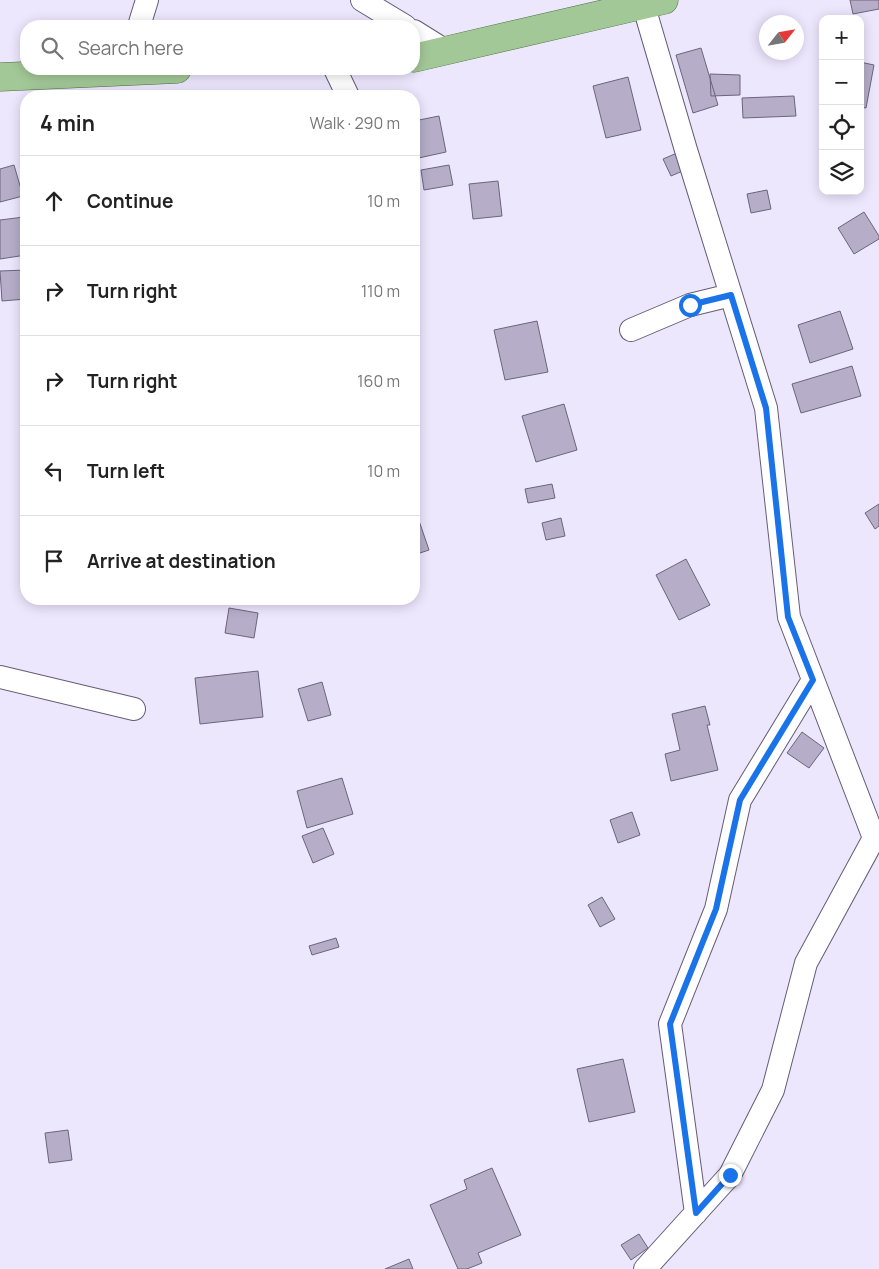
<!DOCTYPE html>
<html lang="en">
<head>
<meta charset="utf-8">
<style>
  body { margin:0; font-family:Manrope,sans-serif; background:#f6f6f6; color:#222 }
  .controls { position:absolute; right:15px; top:15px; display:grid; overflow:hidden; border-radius:10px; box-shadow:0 2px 12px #0003 }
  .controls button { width:45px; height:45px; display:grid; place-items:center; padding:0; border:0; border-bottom:1px solid #e0e0e0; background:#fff; color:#222; font:25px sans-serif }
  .compass { position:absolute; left:759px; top:15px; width:45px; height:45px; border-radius:50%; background:#fff; box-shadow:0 2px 12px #0003; rotate:59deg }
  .stop { position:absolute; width:15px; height:15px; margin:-11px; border:4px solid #1a73e8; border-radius:50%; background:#fff }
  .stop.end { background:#1a73e8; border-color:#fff; box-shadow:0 1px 5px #0008 }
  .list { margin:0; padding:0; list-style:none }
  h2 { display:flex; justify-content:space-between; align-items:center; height:65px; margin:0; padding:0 20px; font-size:21px }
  h2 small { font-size:16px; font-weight:400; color:#767676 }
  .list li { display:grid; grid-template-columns:32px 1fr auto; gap:15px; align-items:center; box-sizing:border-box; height:90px; padding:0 20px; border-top:1px solid #e0e0e0 }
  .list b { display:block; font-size:19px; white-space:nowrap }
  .list em { font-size:16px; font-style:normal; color:#767676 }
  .icon { flex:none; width:28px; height:28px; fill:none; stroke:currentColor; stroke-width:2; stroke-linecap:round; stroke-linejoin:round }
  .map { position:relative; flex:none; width:879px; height:1269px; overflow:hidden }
  .search { position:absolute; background:#fff; box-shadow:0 2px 12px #0003; left:20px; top:20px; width:400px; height:55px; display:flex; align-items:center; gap:12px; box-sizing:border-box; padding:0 18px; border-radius:20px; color:#767676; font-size:19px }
  .panel { position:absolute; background:#fff; box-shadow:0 2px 12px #0003; left:20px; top:90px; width:400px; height:515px; border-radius:20px }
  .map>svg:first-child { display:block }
  .building { fill:#b6aec9; stroke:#6c647d }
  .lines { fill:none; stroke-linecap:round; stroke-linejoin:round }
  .minor-casing { stroke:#645d75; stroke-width:24 }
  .primary-casing { stroke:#49703f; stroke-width:29 }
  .minor { stroke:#fff; stroke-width:22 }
  .primary { stroke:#a3c897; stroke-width:28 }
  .route { stroke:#1a73e8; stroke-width:6 }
</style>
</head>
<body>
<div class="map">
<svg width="879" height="1269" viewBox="0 0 879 1269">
  <rect width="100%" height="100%" fill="#ede7fe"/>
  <path class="building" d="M850,0H879V9L853,14Z
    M701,48L718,105L693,113L676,55Z
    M860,62L874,65L866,108L860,107Z
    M710,74L740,75V95L711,96Z
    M628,77L641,130L606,138L593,86Z
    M794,96L796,116L743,118L742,98Z
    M439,116L446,152L414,159V121Z
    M677,153L685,170L671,176L663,159Z
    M14,165L23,196L0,202V169Z
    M449,165L453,185L424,190L421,170Z
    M498,181L502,216L473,219L469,184Z
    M767,190L771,209L751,213L747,194Z
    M864,212L879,236V239L854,254L838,228Z
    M24,217L26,234V255L0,259V220Z
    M26,270V299L2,301L0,271Z
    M840,311L853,349L810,363L798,325Z
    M537,321L548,372L505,380L494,330Z
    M852,366L861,396L801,413L792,384Z
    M564,404L577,450L536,462L522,416Z
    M552,484L555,498L528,503L525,489Z
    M879,504V526L875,529L865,513Z
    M414,506L429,550L414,555Z
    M561,518L565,536L546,540L542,523Z
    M686,559L710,605L679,620L656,575Z
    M229,608L258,613L254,638L225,633Z
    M258,671L263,717L200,724L195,678Z
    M322,682L331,715L308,721L298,689Z
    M705,706L710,725H707L718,770L671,781L665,754L680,750L672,714Z
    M802,732L824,748L809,768L787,753Z
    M342,778L353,814L307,828L297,791Z
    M632,812L640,835L618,843L610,820Z
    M323,828L334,854L313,863L302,836Z
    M602,897L615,919L600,927L588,905Z
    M336,938L339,947L312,955L309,946Z
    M623,1059L635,1112L589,1122L577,1069Z
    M68,1130L72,1160L49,1163L45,1133Z
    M492,1168L521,1235L478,1253L482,1263L467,1269H458L430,1205L467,1189L464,1180Z
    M639,1234L648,1248L631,1260L621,1245Z
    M409,1259L413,1269H385Z"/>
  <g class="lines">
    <defs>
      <path id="minor" d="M362,0L405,26
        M642,0L686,150L766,408L789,617L874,838L806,963L773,1090L730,1175L645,1269
        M139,26L147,0
        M414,31L446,51
        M335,69L348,96
        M631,330L690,305L731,295
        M0,677L134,709
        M696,1213L670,1024L716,909L740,800L813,680"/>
      <path id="primary" d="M414,58L664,0
        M0,77L177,69"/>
    </defs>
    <use href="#minor" class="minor-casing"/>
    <use href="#primary" class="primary-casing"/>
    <use href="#minor" class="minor"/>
    <use href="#primary" class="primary"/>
  </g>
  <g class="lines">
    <path class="route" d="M690,305L731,295L766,408L788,617L813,680L740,800L716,909L670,1024L696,1213L730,1175"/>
  </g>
</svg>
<div class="controls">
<button>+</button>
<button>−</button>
<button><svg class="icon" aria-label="locate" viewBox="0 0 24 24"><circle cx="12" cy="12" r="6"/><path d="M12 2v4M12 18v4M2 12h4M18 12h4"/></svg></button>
<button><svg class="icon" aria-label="layers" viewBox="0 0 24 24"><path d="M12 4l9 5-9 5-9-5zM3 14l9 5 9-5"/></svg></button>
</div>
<svg class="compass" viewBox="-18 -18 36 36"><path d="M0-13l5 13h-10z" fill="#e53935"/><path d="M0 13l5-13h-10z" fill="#767676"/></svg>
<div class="stop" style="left:690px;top:305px"></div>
<div class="stop end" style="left:730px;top:1175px"></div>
<div class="search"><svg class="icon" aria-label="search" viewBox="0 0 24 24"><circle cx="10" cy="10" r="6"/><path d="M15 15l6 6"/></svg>Search here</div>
<section class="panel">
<h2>4 min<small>Walk · 290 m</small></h2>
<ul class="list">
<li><svg class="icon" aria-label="ahead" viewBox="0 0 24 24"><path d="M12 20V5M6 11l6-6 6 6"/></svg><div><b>Continue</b></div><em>10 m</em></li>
<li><svg class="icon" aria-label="right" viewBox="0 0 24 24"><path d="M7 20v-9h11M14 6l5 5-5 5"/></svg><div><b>Turn right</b></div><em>110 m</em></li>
<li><svg class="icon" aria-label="right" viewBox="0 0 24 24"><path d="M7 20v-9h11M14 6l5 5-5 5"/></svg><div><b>Turn right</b></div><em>160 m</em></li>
<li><svg class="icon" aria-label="left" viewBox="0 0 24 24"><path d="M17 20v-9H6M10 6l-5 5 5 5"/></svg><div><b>Turn left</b></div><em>10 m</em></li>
<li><svg class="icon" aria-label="arrive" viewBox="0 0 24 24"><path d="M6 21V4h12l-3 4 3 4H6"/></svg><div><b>Arrive at destination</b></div></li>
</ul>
</section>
</div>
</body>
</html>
